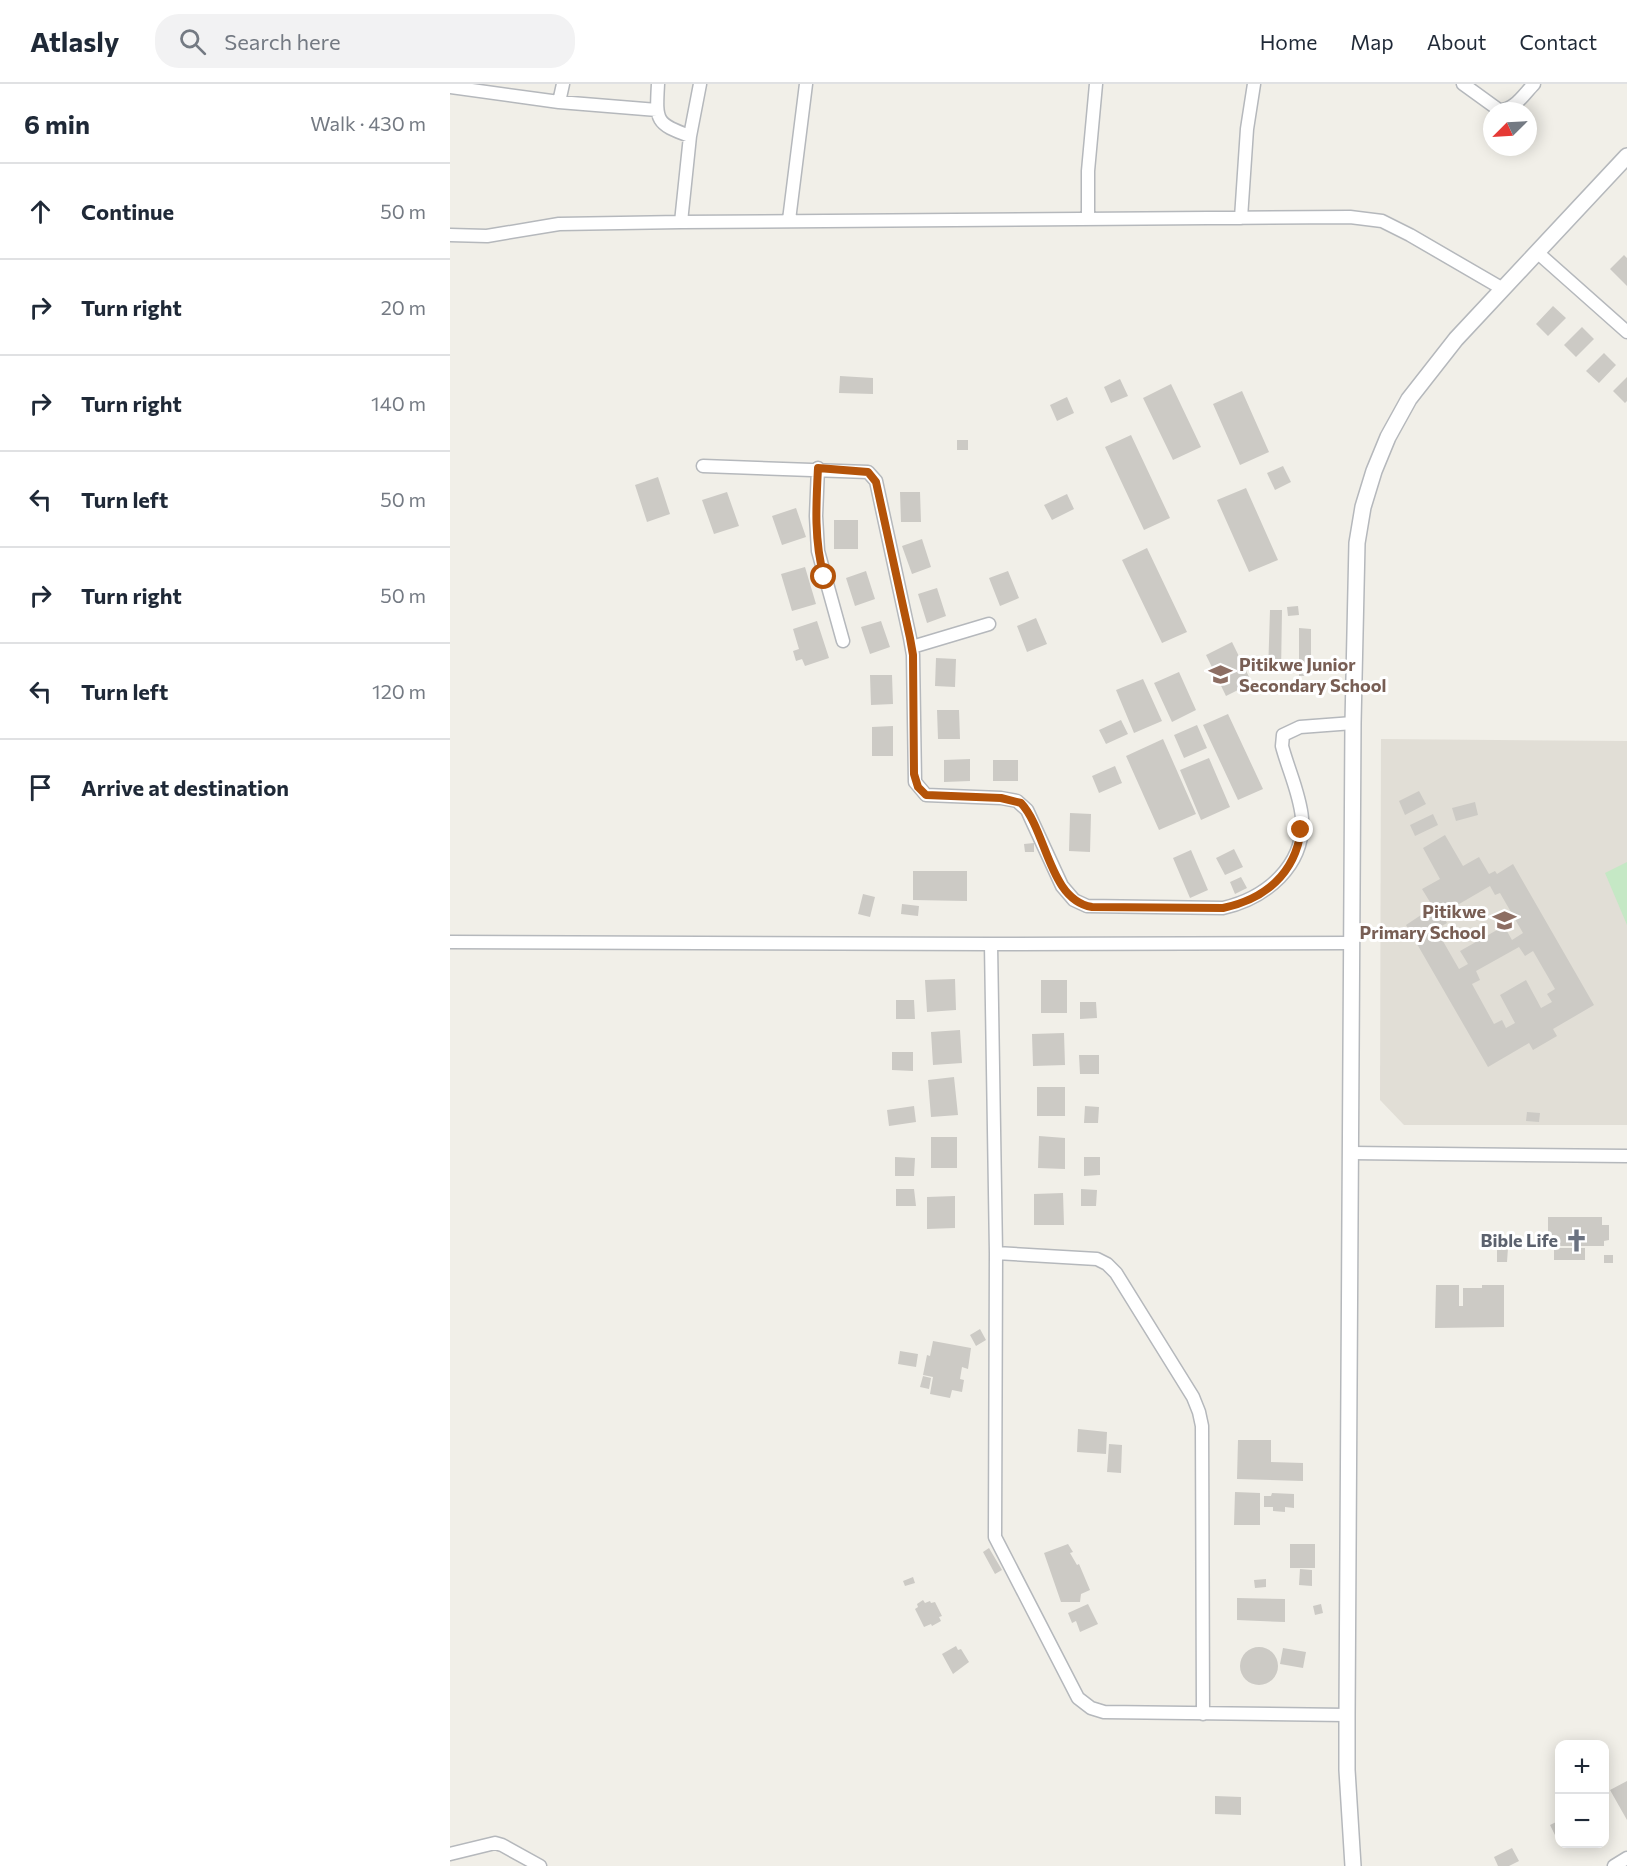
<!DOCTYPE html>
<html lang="en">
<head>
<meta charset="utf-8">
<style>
  body { margin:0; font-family:Commissioner,sans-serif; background:#f2f2f3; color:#1f2937 }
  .controls { position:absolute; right:18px; bottom:18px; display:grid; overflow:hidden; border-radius:12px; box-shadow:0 3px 15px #0003 }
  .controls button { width:54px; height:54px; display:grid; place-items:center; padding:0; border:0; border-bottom:2px solid #e0e1e3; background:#fff; color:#1f2937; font:30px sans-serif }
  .compass { position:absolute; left:1033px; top:18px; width:54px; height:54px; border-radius:50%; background:#fff; box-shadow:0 3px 15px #0003; rotate:246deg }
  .stop { position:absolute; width:18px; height:18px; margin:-14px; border:4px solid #b45309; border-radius:50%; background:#fff }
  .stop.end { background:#b45309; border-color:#fff; box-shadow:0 2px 6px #0008 }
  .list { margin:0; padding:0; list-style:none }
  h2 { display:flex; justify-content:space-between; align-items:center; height:78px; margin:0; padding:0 24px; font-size:26px }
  h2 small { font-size:20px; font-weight:400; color:#747a83 }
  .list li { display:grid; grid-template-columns:39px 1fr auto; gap:18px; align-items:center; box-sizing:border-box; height:96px; padding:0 24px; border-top:2px solid #e0e1e3 }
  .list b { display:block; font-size:22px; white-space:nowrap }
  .list em { font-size:20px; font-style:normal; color:#747a83 }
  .icon { flex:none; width:33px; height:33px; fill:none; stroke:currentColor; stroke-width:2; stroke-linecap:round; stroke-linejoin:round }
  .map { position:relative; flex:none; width:1177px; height:1782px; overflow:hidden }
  header { display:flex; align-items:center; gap:36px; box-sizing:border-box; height:84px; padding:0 30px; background:#fff; border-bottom:2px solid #e0e1e3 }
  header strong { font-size:28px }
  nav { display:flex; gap:33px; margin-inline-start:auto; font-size:21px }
  .search { width:420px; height:54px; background:#f2f2f3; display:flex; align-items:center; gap:15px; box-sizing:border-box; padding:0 21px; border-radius:24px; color:#747a83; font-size:22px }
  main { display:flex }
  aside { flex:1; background:#fff }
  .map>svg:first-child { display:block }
  .education { fill:#e1ded6 }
  .pitch { fill:#c5e8c5 }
  .building { fill:#cccac5; fill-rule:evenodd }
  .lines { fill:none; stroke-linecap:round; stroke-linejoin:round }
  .minor-casing { stroke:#b5b8bc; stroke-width:15 }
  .tertiary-casing { stroke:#b5b8bc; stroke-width:18 }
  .minor { stroke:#fff; stroke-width:12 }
  .tertiary { stroke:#fff; stroke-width:15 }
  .route { stroke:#b45309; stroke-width:8 }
  .labels { text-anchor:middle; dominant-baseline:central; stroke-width:6; stroke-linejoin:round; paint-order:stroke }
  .education-label { font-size:18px; font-weight:bold; fill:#785e54; stroke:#fff; text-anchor:start }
  .worship-label { font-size:18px; font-weight:bold; fill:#5b616d; stroke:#fff; text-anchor:end }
</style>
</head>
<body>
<header>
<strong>Atlasly</strong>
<div class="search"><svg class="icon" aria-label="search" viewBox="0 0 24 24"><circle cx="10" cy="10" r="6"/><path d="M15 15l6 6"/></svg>Search here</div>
<nav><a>Home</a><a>Map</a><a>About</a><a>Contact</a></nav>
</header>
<main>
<aside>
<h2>6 min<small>Walk · 430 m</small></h2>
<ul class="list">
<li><svg class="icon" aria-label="ahead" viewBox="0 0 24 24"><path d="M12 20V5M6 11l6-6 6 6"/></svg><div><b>Continue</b></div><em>50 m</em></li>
<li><svg class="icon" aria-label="right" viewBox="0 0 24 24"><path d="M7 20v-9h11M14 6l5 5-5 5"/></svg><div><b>Turn right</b></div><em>20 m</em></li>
<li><svg class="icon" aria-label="right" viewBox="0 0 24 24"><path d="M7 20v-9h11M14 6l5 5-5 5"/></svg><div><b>Turn right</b></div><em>140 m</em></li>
<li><svg class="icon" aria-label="left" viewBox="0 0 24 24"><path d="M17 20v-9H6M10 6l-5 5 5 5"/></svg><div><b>Turn left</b></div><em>50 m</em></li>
<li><svg class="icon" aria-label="right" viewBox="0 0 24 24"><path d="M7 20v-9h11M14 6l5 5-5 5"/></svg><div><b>Turn right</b></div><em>50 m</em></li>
<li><svg class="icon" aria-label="left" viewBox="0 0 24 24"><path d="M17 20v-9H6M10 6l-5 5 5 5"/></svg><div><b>Turn left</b></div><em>120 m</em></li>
<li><svg class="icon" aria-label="arrive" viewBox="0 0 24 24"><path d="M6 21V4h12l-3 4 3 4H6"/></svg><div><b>Arrive at destination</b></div></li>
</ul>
</aside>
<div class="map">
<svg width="1177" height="1782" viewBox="0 0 1177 1782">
  <rect width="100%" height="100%" fill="#f1efe8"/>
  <path class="education" d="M931,655L1177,657V1041H954L930,1016Z"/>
  <path class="pitch" d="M1177,778V841L1155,789Z"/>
  <path class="building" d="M1174,171L1177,174V202L1160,185Z
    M1103,222L1116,234L1098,252L1086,240Z
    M1132,243L1144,255L1126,273L1114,261Z
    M1154,269L1166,281L1149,299L1136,287Z
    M390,292L423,294V310L389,309Z
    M1177,293V317L1175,319L1163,307Z
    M670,295L678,312L661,319L654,303Z
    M721,300L751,363L723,376L693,314Z
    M792,307L819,368L790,381L763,320Z
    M617,313L624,329L607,337L600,321Z
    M681,351L720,434L694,446L655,363Z
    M507,356H518V366H507Z
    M833,382L841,398L825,406L817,389Z
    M208,393L220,430L197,438L185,401Z
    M796,404L828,476L799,488L767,416Z
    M277,408L289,442L264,450L252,416Z
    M450,408H470L471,438H451Z
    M617,410L624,425L602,436L594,421Z
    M346,424L356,453L332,461L322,432Z
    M384,436H408V465H384Z
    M472,455L481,483L462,490L452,462Z
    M697,464L737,548L712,559L672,476Z
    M355,483L366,520L342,527L331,490Z
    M416,487L425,515L405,522L396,494Z
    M558,487L569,514L550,522L539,494Z
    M487,504L496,532L477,539L468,510Z
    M848,522L849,531L838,532L837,523Z
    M820,526H832L831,589H818Z
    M586,534L597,560L577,568L567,542Z
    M367,537L379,574L355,582L352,575L346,577L343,567L349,565L343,545Z
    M431,537L440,563L420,570L411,543Z
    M849,544L861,545V592H849Z
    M782,558L802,599L776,612L756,571Z
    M486,574L506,575L505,603L485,602Z
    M729,588L746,626L722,638L704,599Z
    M420,591H442L443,620L421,621Z
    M693,595L712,637L684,649L666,606Z
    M487,626H509L510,655H488Z
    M778,630L813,705L788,716L753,641Z
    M671,636L678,650L656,660L649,646Z
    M747,641L757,664L734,674L724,651Z
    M443,642V672H422V643Z
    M713,655L746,730L709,746L676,672Z
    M759,674L780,723L751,736L730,686Z
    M520,675V697L494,698V676Z
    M543,676H568V697H543Z
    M665,682L672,699L649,709L642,692Z
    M969,707L976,720L955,731L949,717Z
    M1025,718L1028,731L1006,737L1002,724Z
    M620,729L641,730L640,768L619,767Z
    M983,730L988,741L965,752L960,741Z
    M995,751L1013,782L1029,773L1039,790L1045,787L1047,790L1063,780L1144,921L1103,945L1107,952L1083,966L1079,959L1038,983L956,841L983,823L972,805L990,795L973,764ZM1040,802L1045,811L1050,809L1073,849L1062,856L1054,842L1010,867L1018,880L1009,885L986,845L997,839L992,830ZM1069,863L1075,872L1083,867L1105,905L1097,910L1102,918L1091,924L1076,896L1050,911L1065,939L1056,944L1052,936L1044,940L1022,900L1030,896L1026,887Z
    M584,759V768H575L574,760Z
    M784,765L793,783L775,791L766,774Z
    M741,766L758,806L740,814L723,774Z
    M463,787H517V817L463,816Z
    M791,793L797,804L785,810L780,798Z
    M413,810L425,813L420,833L408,830Z
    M452,820L469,822L468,832L451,830Z
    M505,895L506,926L477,928L475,896Z
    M591,896H617V929H591Z
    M446,916H464L465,935H446Z
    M630,918H646L647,934L630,935Z
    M510,946L512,979L483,981L481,948Z
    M614,949L615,981L583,982L582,950Z
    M442,968H463V987L442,986Z
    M629,971H649V990H630Z
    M504,993L508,1031L481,1033L478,996Z
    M587,1003H615V1032H587Z
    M464,1022L466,1038L439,1042L437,1026Z
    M635,1022L649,1023L648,1039H634Z
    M1077,1028L1090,1029L1089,1038L1076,1037Z
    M589,1052L615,1054V1085L588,1084Z
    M481,1053H507V1084H481Z
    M445,1073L465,1074L464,1092H445Z
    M634,1073H650V1091L634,1092Z
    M446,1105H464L466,1122H446Z
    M631,1105L647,1106L646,1122H631Z
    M613,1109L614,1141H584V1110Z
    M505,1112V1144L477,1145V1113Z
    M1098,1133H1152V1141H1159V1156L1154,1157V1162H1098Z
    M1047,1164H1058L1057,1178H1047Z
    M1104,1164H1135V1176H1104Z
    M1154,1171H1163V1179H1154Z
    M986,1201H1009V1222H1013V1204H1032V1201H1054V1243L985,1244Z
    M530,1245L536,1256L526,1262L520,1251Z
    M483,1257L521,1264L518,1285L512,1283L510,1295L514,1296L512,1308L502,1306L500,1314L480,1310L483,1293L473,1291L477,1271L480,1272Z
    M450,1267L468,1270L466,1283L448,1280Z
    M473,1292L481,1294L479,1305L470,1303Z
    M628,1345L657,1348L656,1370L627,1368Z
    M788,1356H821V1378L853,1379V1397L787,1395Z
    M659,1360L672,1361L671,1389L657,1388Z
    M785,1408L810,1409V1441H784Z
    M822,1409L844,1410V1424L835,1423V1428L823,1427V1423H814V1412H821Z
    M618,1460L623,1468L620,1469L627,1481L629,1480L640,1506L631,1510L630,1518H611L594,1469Z
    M840,1460H865V1484H840Z
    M539,1464L552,1486L545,1490L533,1468Z
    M850,1485L862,1486V1502L849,1501Z
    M463,1493L465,1499L455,1502L453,1497Z
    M816,1495V1503L805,1504L804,1496Z
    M787,1514L835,1515V1538L787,1536Z
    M473,1516L475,1519L480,1517L481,1519L485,1518L492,1532L489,1533L491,1537L482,1542L481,1540L474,1543L465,1525L468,1523L467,1520Z
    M638,1520L648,1540L630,1548L626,1537L622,1539L618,1529Z
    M871,1520L873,1529L865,1531L863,1522Z
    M506,1562L508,1566L511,1565L519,1578L503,1590L492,1570Z
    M790 1582a19 19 0 1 1 38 0a19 19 0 1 1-38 0Z
    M833,1564L856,1568L853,1584L830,1580Z
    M1177,1697V1736L1160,1706Z
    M765,1712L791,1713V1731L765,1730Z
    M1110,1736V1749L1105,1751L1100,1741Z
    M1062,1764L1069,1777L1059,1782H1048L1044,1773Z"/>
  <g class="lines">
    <defs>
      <path id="minor" d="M208,0C206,36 205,40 240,52
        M1013,0L1049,26C1064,27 1074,10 1084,0
        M0,3L109,18L207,26
        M109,18L113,0
        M791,134L797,45L804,0
        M638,135V87L646,0
        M339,136L356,0
        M231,138L240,52L250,0
        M0,151L37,152L109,140L231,138L900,133L932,137L960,151L1053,205
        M1088,169L1177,248
        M253,382L418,388L426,397L460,554L463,571L465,698L476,711L551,714L567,717L577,726L612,802L624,816L637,822L773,824C816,814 855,782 852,734C850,710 838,685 832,662L833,651L850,643L903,639
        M368,384L366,432L368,467L393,557
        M462,563L539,540
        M0,858L541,860L902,859
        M541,860L546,1169L545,1453L628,1614L641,1624L654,1628L897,1631
        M901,1069L1177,1072
        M546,1169L647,1175L657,1180L666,1189L743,1313L749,1328L752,1342L753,1630
        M0,1770L45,1759L52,1761L90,1782
        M1164,1782L1177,1774"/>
      <path id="tertiary" d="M903,1782L897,1686V1631L903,639L907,459L913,423L924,387L938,353L959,315L1006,255L1177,72"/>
    </defs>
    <use href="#minor" class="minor-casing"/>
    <use href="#tertiary" class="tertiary-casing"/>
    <use href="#minor" class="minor"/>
    <use href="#tertiary" class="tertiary"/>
  </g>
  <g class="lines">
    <path class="route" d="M374,493C364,457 366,421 368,384L418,388L426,398L460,554L463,571L464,690L468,703L476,711L551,714L571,719C597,747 599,816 642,823L773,824C815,815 845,790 851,746"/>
  </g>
  <defs>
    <symbol id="school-bare" viewBox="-9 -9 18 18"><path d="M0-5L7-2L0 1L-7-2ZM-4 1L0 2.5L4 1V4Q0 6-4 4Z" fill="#8d6e63" stroke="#fff" stroke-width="2.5" paint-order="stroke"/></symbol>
    <symbol id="church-bare" viewBox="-9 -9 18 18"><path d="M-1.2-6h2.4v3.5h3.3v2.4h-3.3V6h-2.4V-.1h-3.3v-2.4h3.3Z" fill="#6b7280" stroke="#fff" stroke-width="2.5" paint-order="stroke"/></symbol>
  </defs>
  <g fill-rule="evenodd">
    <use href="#school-bare" x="754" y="574" width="33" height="33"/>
    <use href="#school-bare" x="1038" y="820" width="33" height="33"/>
    <use href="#church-bare" x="1110" y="1140" width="33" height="33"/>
  </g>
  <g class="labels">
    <g class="education-label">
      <text x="789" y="580">Pitikwe Junior<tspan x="789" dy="21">Secondary School</tspan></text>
      <text x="1036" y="827" text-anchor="end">Pitikwe<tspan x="1036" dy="21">Primary School</tspan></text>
    </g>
    <g class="worship-label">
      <text x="1108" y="1156">Bible Life</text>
    </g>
  </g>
</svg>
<div class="controls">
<button>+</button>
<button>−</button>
</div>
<svg class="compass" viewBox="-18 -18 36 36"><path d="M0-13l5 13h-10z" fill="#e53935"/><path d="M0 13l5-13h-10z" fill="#747a83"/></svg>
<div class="stop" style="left:374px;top:493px"></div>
<div class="stop end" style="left:851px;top:746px"></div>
</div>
</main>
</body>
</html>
